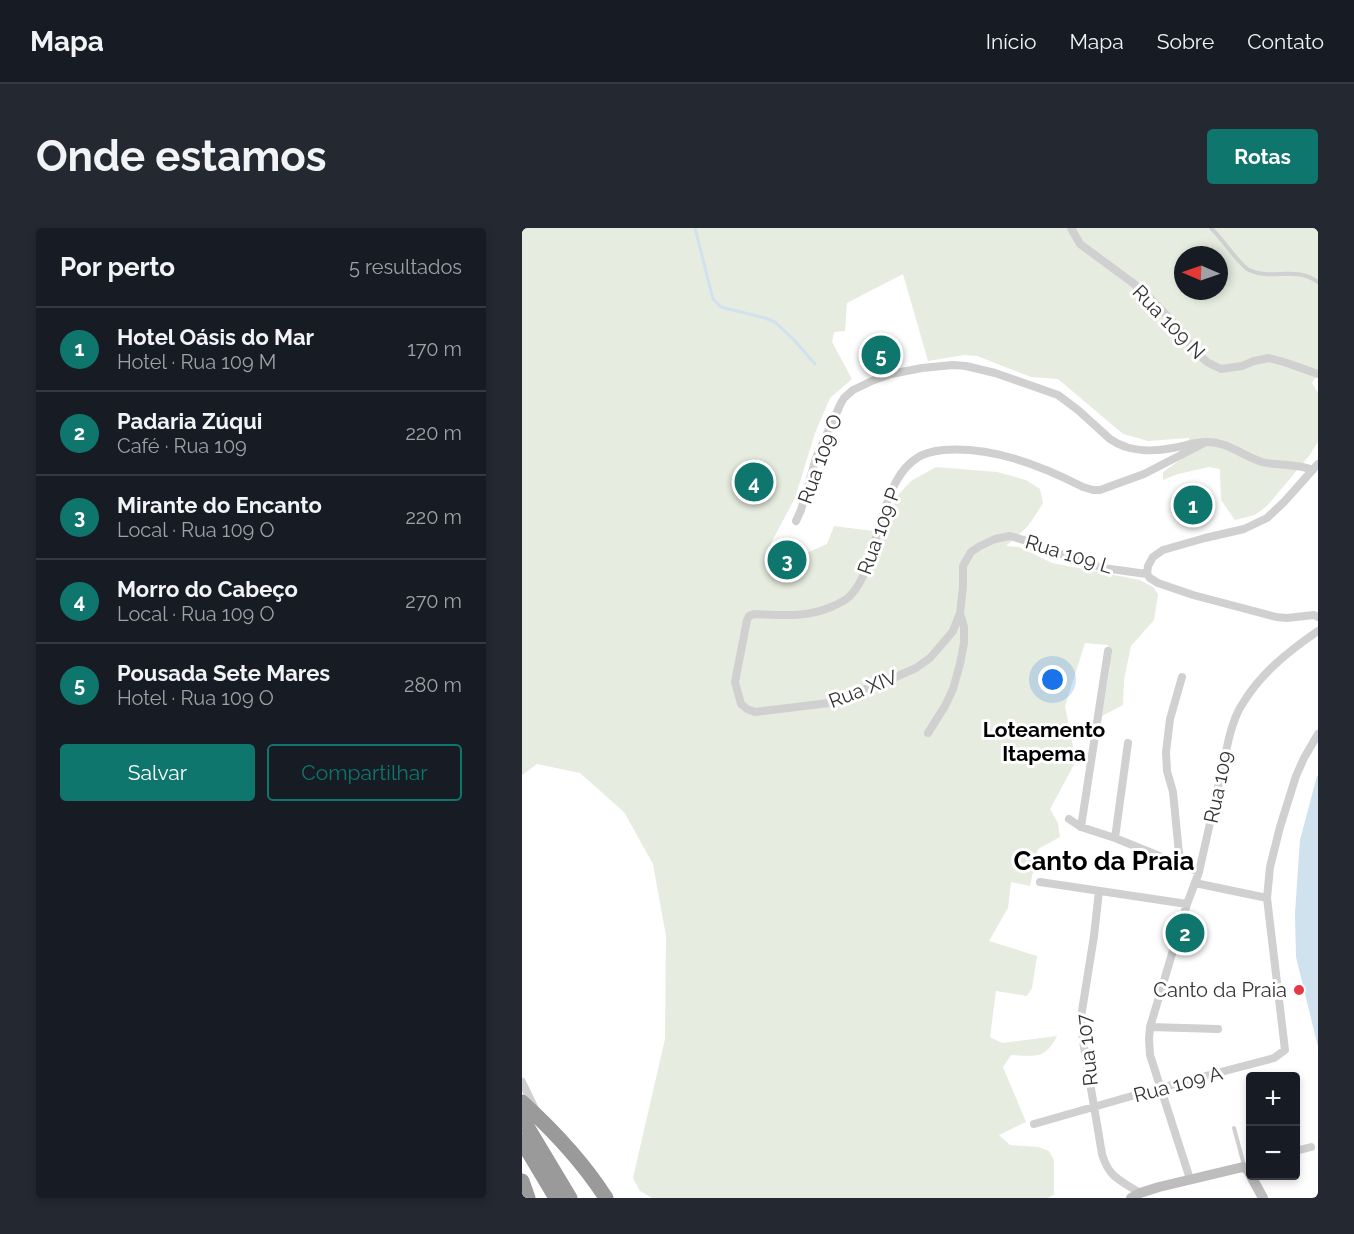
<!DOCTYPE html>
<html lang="pt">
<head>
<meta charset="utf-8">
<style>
  body { margin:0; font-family:Raleway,sans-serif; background:#242831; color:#f1f3f6 }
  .controls { position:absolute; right:18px; bottom:18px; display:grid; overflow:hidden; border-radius:6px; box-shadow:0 3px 9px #0003 }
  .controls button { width:54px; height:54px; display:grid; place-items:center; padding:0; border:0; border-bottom:2px solid #363941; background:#171b24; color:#f1f3f6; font:30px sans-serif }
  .compass { position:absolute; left:652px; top:18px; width:54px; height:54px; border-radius:50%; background:#171b24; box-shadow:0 3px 9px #0003; rotate:272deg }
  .you { position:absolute; left:531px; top:452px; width:21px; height:21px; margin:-15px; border:4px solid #fff; border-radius:50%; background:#1a73e8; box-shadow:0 0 0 9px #1a73e833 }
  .badge { display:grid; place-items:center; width:39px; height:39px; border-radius:50%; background:#0f766e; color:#fff; font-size:20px; font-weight:700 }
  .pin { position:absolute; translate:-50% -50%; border:3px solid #fff; box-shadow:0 2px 6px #0006 }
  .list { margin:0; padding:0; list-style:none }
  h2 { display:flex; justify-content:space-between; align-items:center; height:78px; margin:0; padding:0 24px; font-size:26px }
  h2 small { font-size:20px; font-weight:400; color:#9ea1a6 }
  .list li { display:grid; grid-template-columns:39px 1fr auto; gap:18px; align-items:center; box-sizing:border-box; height:84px; padding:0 24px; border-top:2px solid #363941 }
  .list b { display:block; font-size:22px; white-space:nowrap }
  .list p { margin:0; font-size:20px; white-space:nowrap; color:#9ea1a6 }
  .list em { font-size:20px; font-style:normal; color:#9ea1a6 }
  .actions { display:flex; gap:12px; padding:18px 24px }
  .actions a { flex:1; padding:14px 0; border:2px solid #0f766e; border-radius:6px; text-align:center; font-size:21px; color:#0f766e }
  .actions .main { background:#0f766e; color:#fff }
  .map { position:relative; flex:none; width:796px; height:970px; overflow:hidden; border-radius:6px }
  header { display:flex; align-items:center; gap:36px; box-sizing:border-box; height:84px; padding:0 30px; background:#171b24; border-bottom:2px solid #363941 }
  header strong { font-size:28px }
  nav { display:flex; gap:33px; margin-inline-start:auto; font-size:21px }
  .intro { display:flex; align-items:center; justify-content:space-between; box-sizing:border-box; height:144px; padding:0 36px }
  h1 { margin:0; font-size:42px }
  .button { padding:15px 27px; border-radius:6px; background:#0f766e; color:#fff; font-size:21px; font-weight:700 }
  main { display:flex; gap:36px; padding:0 36px }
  aside { flex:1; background:#171b24; border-radius:6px; box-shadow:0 3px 9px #0003 }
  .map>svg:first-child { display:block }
  .green { fill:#e6ecdf; fill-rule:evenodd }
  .water { fill:#cfe2ee }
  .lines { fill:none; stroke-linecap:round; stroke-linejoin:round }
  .stream { stroke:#cfe2ee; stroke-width:3 }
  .lane { stroke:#d0d0d0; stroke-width:4 }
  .street { stroke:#d0d0d0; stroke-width:8 }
  .secondary { stroke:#bdbdbd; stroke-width:10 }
  .highway { stroke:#9a9a9a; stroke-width:15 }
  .poi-dot { fill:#e63946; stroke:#fff; stroke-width:2 }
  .labels { text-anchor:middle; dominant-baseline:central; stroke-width:6; stroke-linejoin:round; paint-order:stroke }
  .street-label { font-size:20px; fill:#333; stroke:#fff }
  .poi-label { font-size:20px; fill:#333; stroke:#fff; text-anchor:end }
  .neighbourhood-label { font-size:21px; font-weight:bold; fill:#000; stroke:#fff }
  .district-label { font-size:26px; font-weight:bold; fill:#000; stroke:#fff }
</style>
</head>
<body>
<header>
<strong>Mapa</strong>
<nav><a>Início</a><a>Mapa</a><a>Sobre</a><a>Contato</a></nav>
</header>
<div class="intro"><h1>Onde estamos</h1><a class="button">Rotas</a></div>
<main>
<aside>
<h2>Por perto<small>5 resultados</small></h2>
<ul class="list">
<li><span class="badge">1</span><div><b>Hotel Oásis do Mar</b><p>Hotel · Rua 109 M</p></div><em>170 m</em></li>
<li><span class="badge">2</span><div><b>Padaria Zúqui</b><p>Café · Rua 109</p></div><em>220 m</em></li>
<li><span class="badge">3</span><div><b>Mirante do Encanto</b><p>Local · Rua 109 O</p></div><em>220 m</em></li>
<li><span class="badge">4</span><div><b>Morro do Cabeço</b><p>Local · Rua 109 O</p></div><em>270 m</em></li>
<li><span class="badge">5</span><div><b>Pousada Sete Mares</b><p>Hotel · Rua 109 O</p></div><em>280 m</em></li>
</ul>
<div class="actions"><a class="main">Salvar</a><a>Compartilhar</a></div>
</aside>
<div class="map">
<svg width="796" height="970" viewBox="0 0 796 970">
  <rect width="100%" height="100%" fill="#fff"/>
  <path class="green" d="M0,0H796V146L790,155L796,165V214L787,228L745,278L733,287L713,292L699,272L698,241L687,239L656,246L641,252V244L665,227L667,210L626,213L601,206L536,151L509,149L455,128L442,127L406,133L381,46L325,75L323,103L312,104L310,114L330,151L308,170L293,205L273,270L249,315L245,340L279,348L282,326L305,316L312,298L359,304L377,266L389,253L414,239L475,244L504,252L518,261L521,275L513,288L504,300L484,318L497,319L530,335L618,352L631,359L636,366L632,392L609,418L602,452L601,477L580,488L588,439L586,417L563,415L543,478L554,533L528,581L536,595L538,609L516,621L508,658L489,654L486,680L467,713L515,728L510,760L505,768L474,763L468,809L480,815L535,808C523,832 513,828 489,827L481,839L504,894L477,907L488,917L516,919L527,923L532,932V967L525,970H130L118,963L111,950L143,811L144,708L131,636L102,584L58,545L15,536L0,547ZM661,27H697V63H661Z"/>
  <path class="water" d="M795,548H796V819L774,729L773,685L778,612Z"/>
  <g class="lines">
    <path class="stream" d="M173,0L191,71L199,79L243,90L253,94L272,112L293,136"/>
    <path class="lane" d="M689,0C700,10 717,37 727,42C750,53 772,37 796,54
      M712,900L722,937"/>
    <path class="street" d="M549,0L558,16L611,55L630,72L655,98L671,121L685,134L699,141L720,138L732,133L747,130L762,134L796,146
      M274,293L279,282L294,230L319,175L322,170L331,162L352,152L369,146L400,140L431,137L444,138L473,145L536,167L556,182L588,211C606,224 631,224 651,220C662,218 672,214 684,214C704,213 721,228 740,234C751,237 762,236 773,238C779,238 785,240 791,242
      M625,346L626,338L631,329L641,322L683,310L722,301L745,290L762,274L796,236
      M438,385L431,403L421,415L408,430L394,440L367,452L307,475L233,484L225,481L219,476L213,454L225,392L227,388L232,386C259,387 283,390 309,379C316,376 323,373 328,368C345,351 352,315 359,292C367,270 374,243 395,230C402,225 412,223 421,222C469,218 518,237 561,259L571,262H578L622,246L684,214
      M406,505L423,478L431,461L438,436L442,415V399L438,385L441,359V338L449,324L458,318L473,311L488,308L508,314L560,334L581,340L625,346L628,350L636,355L671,367L754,389L765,390L792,387L796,389
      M547,591L559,599L593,610L677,644
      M559,599L586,423
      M593,610L606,515
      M658,636L651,564L645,543L644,524L648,491L660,449
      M518,654L665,676
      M673,655L745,670
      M577,663L572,708L559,789L561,813L580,926C587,950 598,952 618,965
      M628,799L696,801
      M0,854L13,881
      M512,896L638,860L752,830L763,822L745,670L748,639L758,599L774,548L782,530L796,506
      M774,923L789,919
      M668,951L628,827L627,811L628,799L665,676L677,644L707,510C710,498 714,485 721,475C739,445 767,423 796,403"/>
    <path class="secondary" d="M729,948L741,970
      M609,970L618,965L637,959L721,939L726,942L728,946"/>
    <path class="highway" d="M0,874C32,903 61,934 84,970
      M0,890L48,970
      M0,913L34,970
      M0,953L6,970"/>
  </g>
  <circle class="poi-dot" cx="777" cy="762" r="6"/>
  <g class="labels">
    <g class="street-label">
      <text transform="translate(647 94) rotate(46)">Rua 109 N</text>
      <text transform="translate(298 231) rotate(-70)">Rua 109 O</text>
      <text transform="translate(357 303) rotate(-70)">Rua 109 P</text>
      <text transform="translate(547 326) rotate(17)">Rua 109 L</text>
      <text transform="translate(341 461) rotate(-21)">Rua XIV</text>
      <text transform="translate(696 559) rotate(-78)">Rua 109</text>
      <text transform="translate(565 822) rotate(-96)">Rua 107</text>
      <text transform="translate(656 856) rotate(-15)">Rua 109 A</text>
    </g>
    <g class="poi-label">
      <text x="765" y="762">Canto da Praia</text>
    </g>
    <g class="neighbourhood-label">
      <text x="522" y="501">Loteamento<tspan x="522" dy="24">Itapema</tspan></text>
    </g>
    <g class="district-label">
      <text x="582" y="633">Canto da Praia</text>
    </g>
  </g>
</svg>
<div class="controls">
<button>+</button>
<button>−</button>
</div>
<svg class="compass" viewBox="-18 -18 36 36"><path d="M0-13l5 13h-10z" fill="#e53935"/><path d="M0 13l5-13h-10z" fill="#9ea1a6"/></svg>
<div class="you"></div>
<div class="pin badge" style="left:671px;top:277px">1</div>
<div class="pin badge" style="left:663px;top:705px">2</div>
<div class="pin badge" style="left:265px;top:332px">3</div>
<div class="pin badge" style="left:232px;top:254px">4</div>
<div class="pin badge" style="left:359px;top:127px">5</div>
</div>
</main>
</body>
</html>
